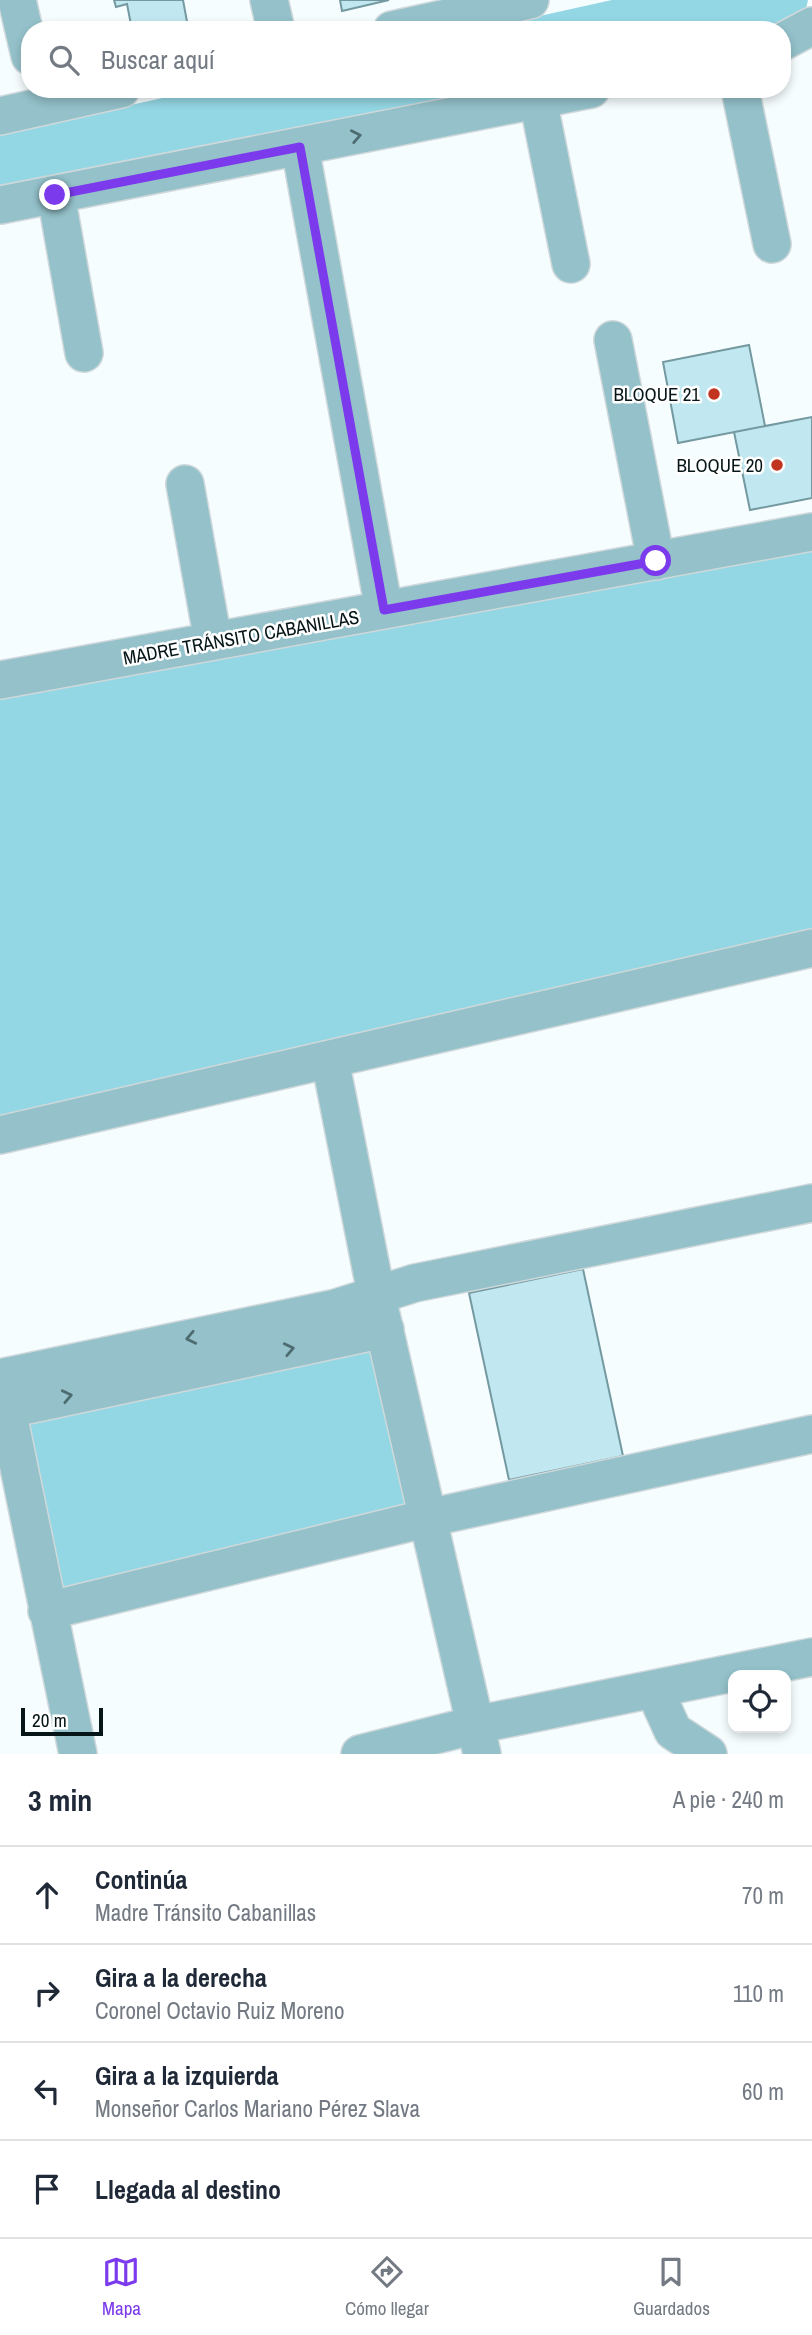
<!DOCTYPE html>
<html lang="es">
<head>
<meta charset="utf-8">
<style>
  body { margin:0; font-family:"Archivo Narrow",sans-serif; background:#f2f2f3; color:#1f2937 }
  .controls { position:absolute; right:21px; bottom:21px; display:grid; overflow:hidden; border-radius:14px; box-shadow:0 4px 10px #0003 }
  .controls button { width:63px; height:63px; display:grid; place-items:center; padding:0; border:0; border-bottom:2px solid #e0e1e3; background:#fff; color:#1f2937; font:35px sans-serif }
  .scale { position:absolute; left:21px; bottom:18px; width:82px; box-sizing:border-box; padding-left:7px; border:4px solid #061517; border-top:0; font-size:19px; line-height:24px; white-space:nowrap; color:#061517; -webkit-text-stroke:5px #fff; paint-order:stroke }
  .stop { position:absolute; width:21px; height:21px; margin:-16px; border:5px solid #7c3aed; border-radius:50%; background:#fff }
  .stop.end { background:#7c3aed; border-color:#fff; box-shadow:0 2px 7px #0008 }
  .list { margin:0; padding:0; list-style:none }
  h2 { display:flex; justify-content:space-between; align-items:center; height:91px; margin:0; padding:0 28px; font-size:30px }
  h2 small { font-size:23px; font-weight:400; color:#747a83 }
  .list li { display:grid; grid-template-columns:46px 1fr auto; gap:21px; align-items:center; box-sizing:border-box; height:98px; padding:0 28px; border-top:2px solid #e0e1e3 }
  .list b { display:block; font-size:26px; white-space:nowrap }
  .list p { margin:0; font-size:23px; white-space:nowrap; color:#747a83 }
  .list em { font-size:23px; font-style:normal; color:#747a83 }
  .icon { flex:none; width:38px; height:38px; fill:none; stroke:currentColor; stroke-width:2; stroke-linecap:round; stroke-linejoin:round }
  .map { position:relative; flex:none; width:812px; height:1754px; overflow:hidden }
  .search { position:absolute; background:#fff; box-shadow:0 4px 10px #0003; left:21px; right:21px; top:21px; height:77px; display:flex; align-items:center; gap:18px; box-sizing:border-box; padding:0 24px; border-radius:28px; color:#747a83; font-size:26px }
  .sheet { height:483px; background:#fff }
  nav { display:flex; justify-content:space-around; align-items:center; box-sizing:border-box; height:98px; border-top:2px solid #e0e1e3; background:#fff; font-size:19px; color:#747a83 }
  nav a { display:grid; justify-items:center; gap:4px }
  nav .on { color:#7c3aed }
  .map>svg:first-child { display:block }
  .green { fill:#94d7e4 }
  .building { fill:#c1e8f0; stroke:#7499a1; stroke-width:2 }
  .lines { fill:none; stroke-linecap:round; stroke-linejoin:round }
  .minor-casing { stroke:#cfd8da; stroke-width:40 }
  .minor { stroke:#94c1ca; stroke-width:37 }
  .oneway { stroke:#4d6b70 }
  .route { stroke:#7c3aed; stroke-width:9 }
  .poi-dot { fill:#c03420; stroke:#fff; stroke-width:2.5 }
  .labels { text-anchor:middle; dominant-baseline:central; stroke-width:5; stroke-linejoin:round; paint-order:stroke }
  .poi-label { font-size:19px; fill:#061517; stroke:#fff; text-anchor:end }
  .street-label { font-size:19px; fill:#061517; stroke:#fff }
</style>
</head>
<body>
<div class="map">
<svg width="812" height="1754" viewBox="0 0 812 1754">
  <rect width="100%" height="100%" fill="#f5fdff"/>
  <path class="green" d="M612,0H808L805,13L779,30H476Z
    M203,89H519L0,186V134Z
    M812,539V947L0,1132V686Z
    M384,1330L431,1528L47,1610L8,1410Z"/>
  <path class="building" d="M114,0H183L188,27L202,24L204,30H132L127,4L116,7Z
    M340,0H389L342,11Z
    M749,345L765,426L678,443L663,362Z
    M812,417V498L750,510L734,432Z
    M583,1269L623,1456L509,1480L469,1293Z"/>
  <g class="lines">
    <defs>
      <path id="minor" d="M17,0L30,56
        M269,0L276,30
        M392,30L530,0
        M782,42L812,26
        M740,89L772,244
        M538,100L571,264
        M0,116L121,89
        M300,147L384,610
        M56,195L84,353
        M0,205L591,89
        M613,340L656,561
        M185,484L213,641
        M0,680L812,532
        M330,1060L376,1293L482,1754
        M0,1135L812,948
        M0,1378L336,1308L415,1283L812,1203
        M2,1385L78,1754
        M0,1411L385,1329
        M47,1611L428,1518L812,1434
        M654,1689L673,1731L708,1754
        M360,1754L475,1725L812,1657"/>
    </defs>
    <use href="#minor" class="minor-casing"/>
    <use href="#minor" class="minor"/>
  </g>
  <defs><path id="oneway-chevron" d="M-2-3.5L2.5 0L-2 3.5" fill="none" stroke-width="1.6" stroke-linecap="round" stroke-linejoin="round" transform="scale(1.75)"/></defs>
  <g class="oneway">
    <use href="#oneway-chevron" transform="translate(356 136) rotate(-11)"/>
    <use href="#oneway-chevron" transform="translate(191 1338) rotate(168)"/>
    <use href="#oneway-chevron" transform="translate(289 1349) rotate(-12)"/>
    <use href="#oneway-chevron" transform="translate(67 1396) rotate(-12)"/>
  </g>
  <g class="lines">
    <path class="route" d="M55,195L300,147L384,610L656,561"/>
  </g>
  <g class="poi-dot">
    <circle cx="714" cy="394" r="7"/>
    <circle cx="777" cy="465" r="7"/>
  </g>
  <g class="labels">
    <g class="poi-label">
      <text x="700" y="394">BLOQUE 21</text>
      <text x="763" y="465">BLOQUE 20</text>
    </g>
    <g class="street-label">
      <text transform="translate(241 637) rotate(-10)">MADRE TRÁNSITO CABANILLAS</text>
    </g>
  </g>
</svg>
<div class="controls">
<button><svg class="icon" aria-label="locate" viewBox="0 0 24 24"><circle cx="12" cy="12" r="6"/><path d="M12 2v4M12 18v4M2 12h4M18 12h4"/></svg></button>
</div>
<div class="scale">20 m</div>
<div class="stop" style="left:656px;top:561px"></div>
<div class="stop end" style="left:55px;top:195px"></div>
<div class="search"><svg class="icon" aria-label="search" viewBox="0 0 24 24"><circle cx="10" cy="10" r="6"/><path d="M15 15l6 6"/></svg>Buscar aquí</div>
</div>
<section class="sheet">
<h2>3 min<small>A pie · 240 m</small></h2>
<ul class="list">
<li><svg class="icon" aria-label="ahead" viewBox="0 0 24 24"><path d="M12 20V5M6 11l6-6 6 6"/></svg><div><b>Continúa</b><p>Madre Tránsito Cabanillas</p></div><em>70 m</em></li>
<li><svg class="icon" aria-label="right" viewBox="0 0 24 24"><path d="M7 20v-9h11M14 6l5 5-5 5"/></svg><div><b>Gira a la derecha</b><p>Coronel Octavio Ruiz Moreno</p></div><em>110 m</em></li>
<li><svg class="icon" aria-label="left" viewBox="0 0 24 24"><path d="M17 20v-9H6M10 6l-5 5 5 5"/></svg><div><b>Gira a la izquierda</b><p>Monseñor Carlos Mariano Pérez Slava</p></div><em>60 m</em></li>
<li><svg class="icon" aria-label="arrive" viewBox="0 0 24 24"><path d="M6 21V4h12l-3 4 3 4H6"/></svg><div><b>Llegada al destino</b></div></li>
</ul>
</section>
<nav>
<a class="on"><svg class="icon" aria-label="map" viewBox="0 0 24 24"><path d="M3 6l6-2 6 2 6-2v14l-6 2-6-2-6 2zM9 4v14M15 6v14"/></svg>Mapa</a>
<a><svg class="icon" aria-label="directions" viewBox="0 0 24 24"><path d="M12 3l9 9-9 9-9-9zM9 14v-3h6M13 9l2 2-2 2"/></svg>Cómo llegar</a>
<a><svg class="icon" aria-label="saved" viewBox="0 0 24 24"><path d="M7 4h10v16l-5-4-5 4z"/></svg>Guardados</a>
</nav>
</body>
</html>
